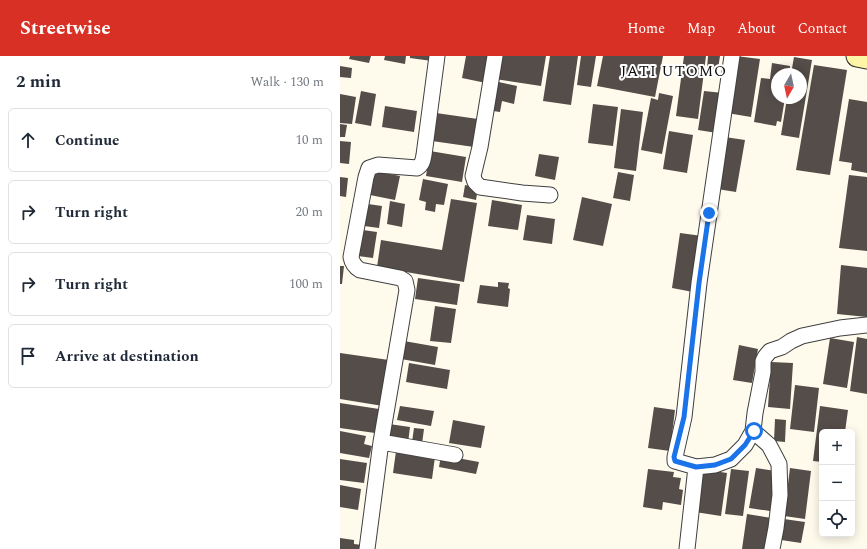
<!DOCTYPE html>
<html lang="en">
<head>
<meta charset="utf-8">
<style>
  body { margin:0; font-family:Spectral,serif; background:#f6f6f7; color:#1f2937 }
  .controls { position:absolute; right:12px; bottom:12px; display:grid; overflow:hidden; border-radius:6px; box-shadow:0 2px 10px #0003 }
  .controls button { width:36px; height:36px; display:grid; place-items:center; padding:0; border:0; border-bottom:1px solid #e0e1e3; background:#fff; color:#1f2937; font:20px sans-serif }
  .compass { position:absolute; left:431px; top:12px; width:36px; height:36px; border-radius:50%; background:#fff; box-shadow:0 2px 10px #0003; rotate:189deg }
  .stop { position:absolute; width:12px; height:12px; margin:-9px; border:3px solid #1a73e8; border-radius:50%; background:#fff }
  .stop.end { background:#1a73e8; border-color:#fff; box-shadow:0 1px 4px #0008 }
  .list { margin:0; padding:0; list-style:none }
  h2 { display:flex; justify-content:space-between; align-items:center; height:52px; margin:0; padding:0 16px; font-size:17px }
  h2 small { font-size:13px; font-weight:400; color:#747a83 }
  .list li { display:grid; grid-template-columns:26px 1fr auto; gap:12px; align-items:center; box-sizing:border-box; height:64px; margin:0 8px 8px; padding:0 8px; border:1px solid #e0e1e3; border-radius:6px }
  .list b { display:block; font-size:15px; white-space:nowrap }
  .list em { font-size:13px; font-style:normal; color:#747a83 }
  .icon { flex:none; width:22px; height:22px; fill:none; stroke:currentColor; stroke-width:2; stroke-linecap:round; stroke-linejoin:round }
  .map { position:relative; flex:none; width:527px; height:493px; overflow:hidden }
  header { display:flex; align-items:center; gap:24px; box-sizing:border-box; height:56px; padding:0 20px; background:#d93025; color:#fff }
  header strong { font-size:19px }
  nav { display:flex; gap:22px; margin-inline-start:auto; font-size:14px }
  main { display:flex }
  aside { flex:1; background:#fff }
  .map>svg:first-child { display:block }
  .building { fill:#554d49 }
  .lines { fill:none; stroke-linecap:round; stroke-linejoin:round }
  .street-casing { stroke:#3f3f3f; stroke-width:17 }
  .secondary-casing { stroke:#2e2e2e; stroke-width:23 }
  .street { stroke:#fff; stroke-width:15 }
  .secondary { stroke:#fff5a7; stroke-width:21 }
  .route { stroke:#1a73e8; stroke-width:5 }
  .labels { text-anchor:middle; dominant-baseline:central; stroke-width:4; stroke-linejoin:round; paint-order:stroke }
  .quarter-label { font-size:15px; letter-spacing:1px; fill:#0c0c0c; stroke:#fff }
</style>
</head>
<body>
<header>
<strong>Streetwise</strong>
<nav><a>Home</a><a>Map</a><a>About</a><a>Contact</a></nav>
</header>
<main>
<aside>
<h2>2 min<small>Walk · 130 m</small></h2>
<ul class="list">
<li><svg class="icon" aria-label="ahead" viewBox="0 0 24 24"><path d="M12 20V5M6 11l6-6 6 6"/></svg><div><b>Continue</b></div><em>10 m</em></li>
<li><svg class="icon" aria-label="right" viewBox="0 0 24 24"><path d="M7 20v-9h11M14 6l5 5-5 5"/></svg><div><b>Turn right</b></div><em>20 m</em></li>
<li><svg class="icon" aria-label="right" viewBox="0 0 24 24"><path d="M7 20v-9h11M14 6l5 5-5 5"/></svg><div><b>Turn right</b></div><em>100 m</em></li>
<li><svg class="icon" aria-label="arrive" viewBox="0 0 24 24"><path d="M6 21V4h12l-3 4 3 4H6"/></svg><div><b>Arrive at destination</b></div></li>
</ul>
</aside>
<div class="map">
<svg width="527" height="493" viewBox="0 0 527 493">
  <rect width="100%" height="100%" fill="#fffbec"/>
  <path class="building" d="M10,0H31L29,7L9,3Z
    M45,0H66L65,8L44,4Z
    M70,0H93L92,5L70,2Z
    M126,0H151L146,27L122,22Z
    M158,0H206L201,30L155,23Z
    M210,0H238L231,49L203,45Z
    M241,0H256L251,31L237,29Z
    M263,0H323L315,41L257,30Z
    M344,0H366L358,63L336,60Z
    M368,0H380L378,13L367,12Z
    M396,0L420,3L411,61L387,57Z
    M454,1L472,4L459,82L441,79L447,42H461V18H451Z
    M432,7L450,10L449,18H437V42H445L441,66L437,65L436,70L414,66L421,22L430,23Z
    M474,9L507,14L490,119L456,114Z
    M0,10L12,12L11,22L0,21Z
    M154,25L177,30L174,48L162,45L160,56L153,55Z
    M21,35L36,38L31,70L15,67Z
    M364,35L383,37L377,77L358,74Z
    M319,37L333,40L322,98L301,94L311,42L318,44Z
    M0,38L16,41L12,68L0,67Z
    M509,43L527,46V117L511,114L512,107L499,105Z
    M253,48L278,51L273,90L248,87Z
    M45,50L77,55L74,76L42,71Z
    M281,53L303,56L296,115L274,112Z
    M96,57L138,63L134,91L92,85Z
    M0,68L7,69L5,81H0Z
    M329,75L353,79L347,117L323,113Z
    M385,81L405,84L396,136L377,133Z
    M0,85L11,86L9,108L0,107Z
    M90,95L126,101L122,126L86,120Z
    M199,98L219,101L215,124L195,120Z
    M35,115L60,120L55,144L30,139Z
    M278,116L294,119L290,145L273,142Z
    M509,119L527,121V195L499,192Z
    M0,121L8,122L6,141L0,140Z
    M83,123L108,128L104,149L96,148L95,156L85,154L86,146L79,144Z
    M125,129L138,132L136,144L123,141Z
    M242,141L272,148L263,190L233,184Z
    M111,143L137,147L124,226L37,211L41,184L102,194Z
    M152,144L182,149L178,174L148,170Z
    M50,145L65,148L62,171L47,168Z
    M28,148L42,150L39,172L24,170Z
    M187,159L215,163L212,188L183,184Z
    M23,174L37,176L33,202L18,200Z
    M340,177L362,180L353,236L332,232Z
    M501,209L527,212V261L497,258Z
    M0,210H4L2,228H0Z
    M78,222L120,228L117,249L75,243Z
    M158,226L169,227L168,232L170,233L168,251L137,247L140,229L158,231Z
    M95,250L116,253L111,287L90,285Z
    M517,281L527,283V338L510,335Z
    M490,282L514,286L507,332L483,328Z
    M64,285L98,291L95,309L61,303Z
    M399,289L418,293L412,327L393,324Z
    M0,297L49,304L43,350L0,343Z
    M431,306L453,307L450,353L428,351Z
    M69,307L110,314L107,333L66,326Z
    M455,329L479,332L474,376L450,373Z
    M0,347L39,353L35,377L0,372Z
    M60,350L94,355L91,370L57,364Z
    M480,350L508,354L505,376H482V406L473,405Z
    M314,351L335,354L330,395L308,392Z
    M435,363L446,364L445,386L434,385Z
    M113,364L145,370L141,392L109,387Z
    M49,368L70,371L68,387L47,384Z
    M74,372L84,373L82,388L72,386Z
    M0,375L26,380L24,388L32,390L29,402L0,397Z
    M56,395L95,401L92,423L53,417Z
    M101,399L139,406L136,418L99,411Z
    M0,403L27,407L24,427L0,424Z
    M416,412L436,415L430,455L409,452Z
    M450,412L471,415L465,463L444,460Z
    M308,413L334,416L333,421L341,422L339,433L343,434L341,449L323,446L322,454L303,451Z
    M361,413L387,417L381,460L355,456Z
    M391,413L409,415L403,460L385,458Z
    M0,429L21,433L18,454L0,451Z
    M407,458L432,462L427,493H402Z
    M444,463L465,466L461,487L441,484Z
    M0,482L14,484V488L22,489V493H0Z"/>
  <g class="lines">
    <defs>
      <path id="street" d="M155,0L140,91L133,120L135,126L140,131L182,137L210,139
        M392,0L359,227L344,361L335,401V405L356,411L375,409L391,403L405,389L413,375L415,357L423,316V305L425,301L430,295L442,291L451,285L462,280L500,272L527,269
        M413,375L429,389L439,408L440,439L436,472L432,493
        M41,386L115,399
        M27,493L41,386L67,234L65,225L60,222L20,214C15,211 12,207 11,201L26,121L29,112L38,109L77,112C82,109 83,105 84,99L97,0
        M347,493L356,411"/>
      <path id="secondary" d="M517,0L527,2"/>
    </defs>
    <use href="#street" class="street-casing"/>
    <use href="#secondary" class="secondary-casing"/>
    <use href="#street" class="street"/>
    <use href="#secondary" class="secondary"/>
  </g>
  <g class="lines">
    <path class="route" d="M369,157L359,227L344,361L334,401L335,405L356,411L375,409L391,403L405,389L414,375"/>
  </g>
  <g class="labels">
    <g class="quarter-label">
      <text x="334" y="15">JATI UTOMO</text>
    </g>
  </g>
</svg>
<div class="controls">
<button>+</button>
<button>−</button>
<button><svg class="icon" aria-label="locate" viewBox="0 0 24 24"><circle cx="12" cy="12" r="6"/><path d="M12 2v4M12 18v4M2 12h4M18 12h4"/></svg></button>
</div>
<svg class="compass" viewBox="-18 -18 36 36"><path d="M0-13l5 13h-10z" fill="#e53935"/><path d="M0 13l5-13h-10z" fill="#747a83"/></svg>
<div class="stop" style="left:414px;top:375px"></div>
<div class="stop end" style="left:369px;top:157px"></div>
</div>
</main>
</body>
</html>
